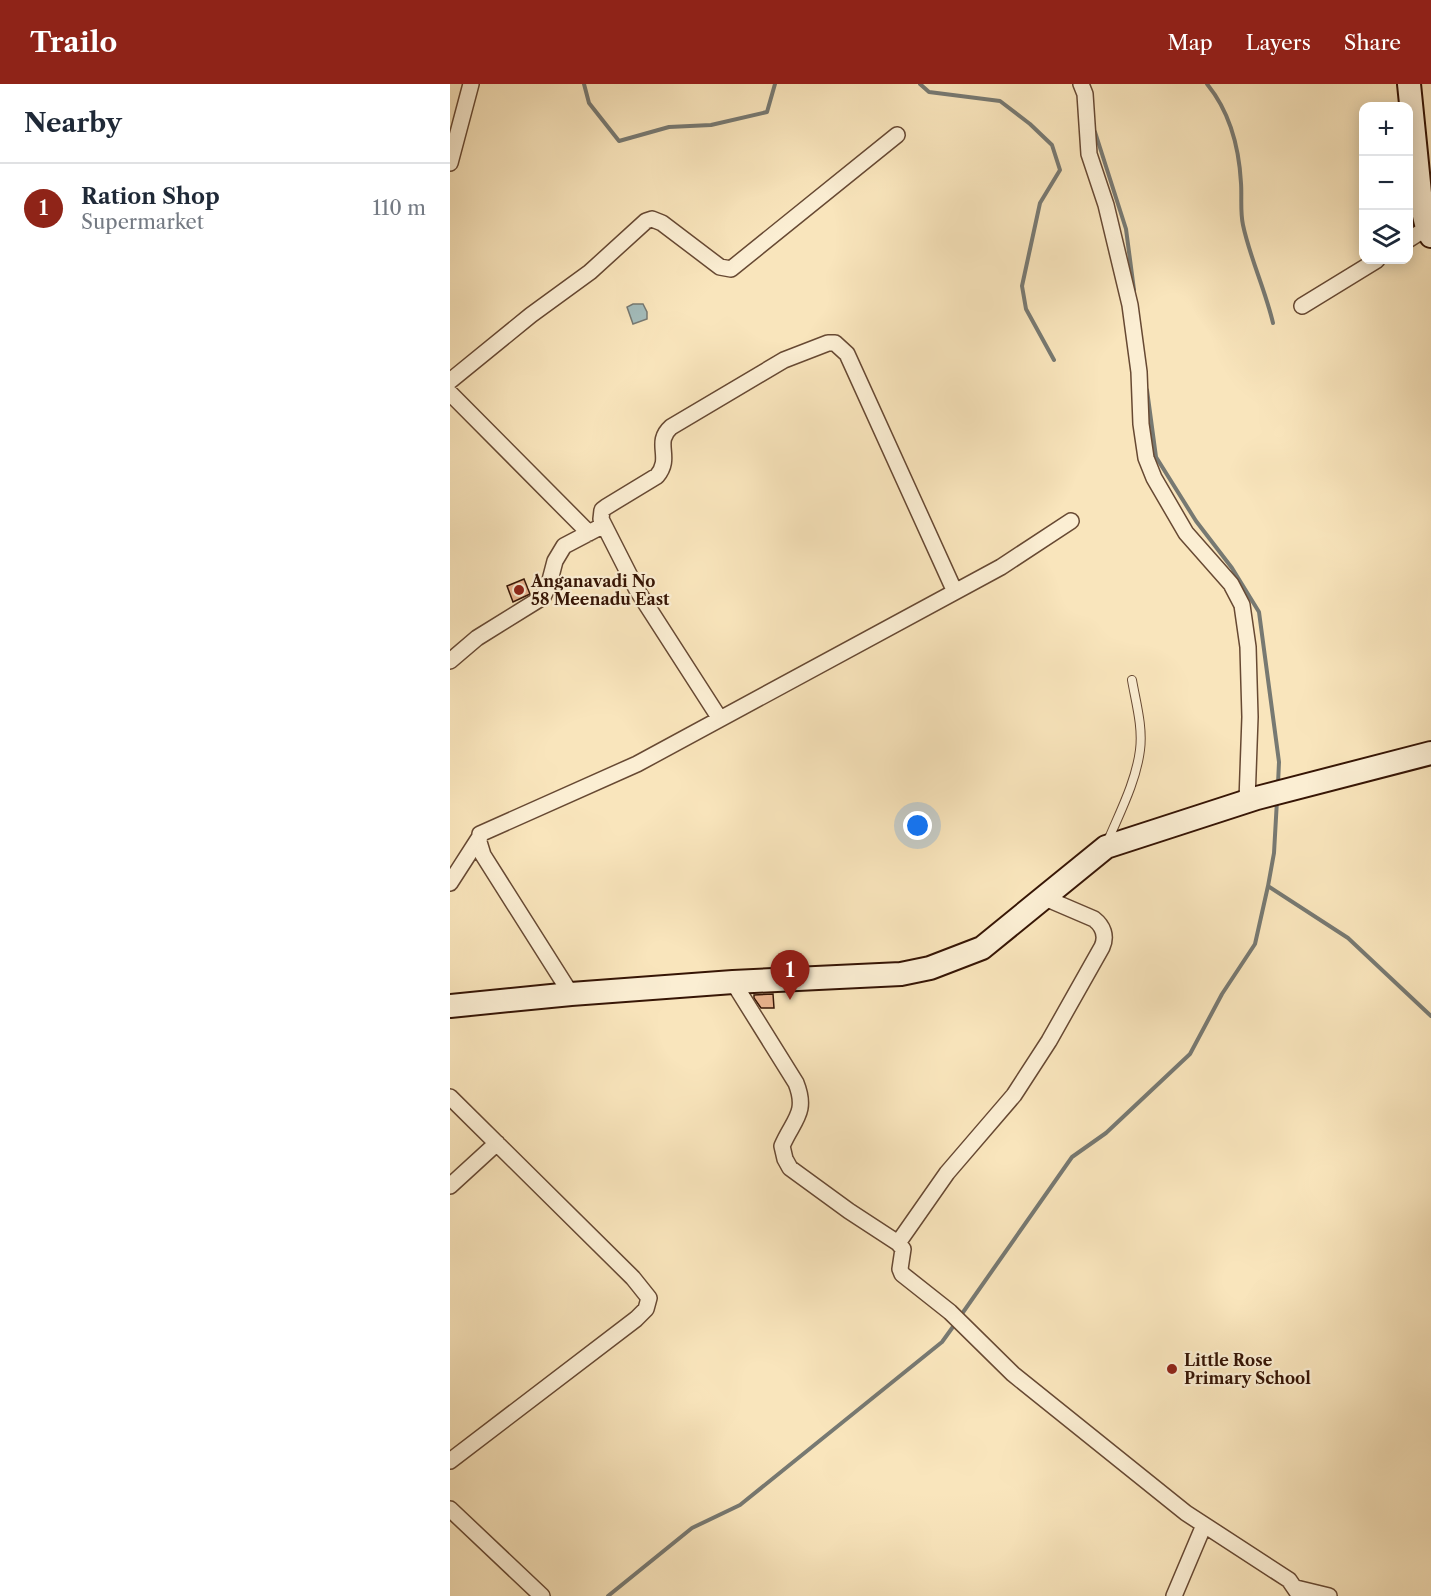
<!DOCTYPE html>
<html lang="en">
<head>
<meta charset="utf-8">
<style>
  body { margin:0; font-family:"Libre Caslon Text",serif; background:#f6f6f7; color:#1f2937 }
  .controls { position:absolute; right:18px; top:18px; display:grid; overflow:hidden; border-radius:12px; box-shadow:0 3px 15px #0003 }
  .controls button { width:54px; height:54px; display:grid; place-items:center; padding:0; border:0; border-bottom:2px solid #e0e1e3; background:#fff; color:#1f2937; font:30px sans-serif }
  .you { position:absolute; left:468px; top:742px; width:21px; height:21px; margin:-15px; border:4px solid #fff; border-radius:50%; background:#1a73e8; box-shadow:0 0 0 9px #1a73e833 }
  .badge { display:grid; place-items:center; width:39px; height:39px; border-radius:50%; background:#8f2418; color:#fff; font-size:20px; font-weight:700 }
  .pin { position:absolute; translate:-50% -50px; filter:drop-shadow(0 2px 3px #0008) }
  .pin::after { content:''; position:absolute; top:32px; width:21px; height:18px; background:inherit; clip-path:polygon(0 0,100% 0,50% 100%) }
  .list { margin:0; padding:0; list-style:none }
  h2 { display:flex; justify-content:space-between; align-items:center; height:78px; margin:0; padding:0 24px; font-size:26px }
  h2 small { font-size:20px; font-weight:400; color:#747a83 }
  .list li { display:grid; grid-template-columns:39px 1fr auto; gap:18px; align-items:center; box-sizing:border-box; height:90px; padding:0 24px; border-top:2px solid #e0e1e3 }
  .list b { display:block; font-size:22px; white-space:nowrap }
  .list p { margin:0; font-size:20px; white-space:nowrap; color:#747a83 }
  .list em { font-size:20px; font-style:normal; color:#747a83 }
  .icon { flex:none; width:33px; height:33px; fill:none; stroke:currentColor; stroke-width:2; stroke-linecap:round; stroke-linejoin:round }
  .map { position:relative; flex:none; width:981px; height:1512px; overflow:hidden }
  header { display:flex; align-items:center; gap:36px; box-sizing:border-box; height:84px; padding:0 30px; background:#8f2418; color:#fff }
  header strong { font-size:28px }
  nav { display:flex; gap:33px; margin-inline-start:auto; font-size:21px }
  main { display:flex }
  aside { flex:1; background:#fff }
  .map>svg:first-child { display:block }
  .water { fill:#a3bcbb; stroke:#777972; stroke-width:1.5 }
  .lines { fill:none; stroke-linecap:round; stroke-linejoin:round }
  .stream { stroke:#777972; stroke-width:4 }
  .building { fill:#ebb590; stroke:#361505; stroke-width:1.5 }
  .lane-casing { stroke:#674933; stroke-width:10 }
  .street-casing { stroke:#674933; stroke-width:18 }
  .secondary-casing { stroke:#361505; stroke-width:26 }
  .lane { stroke:#fbeed3; stroke-width:8 }
  .street { stroke:#fbeed3; stroke-width:15 }
  .secondary { stroke:#fbeed3; stroke-width:22 }
  .poi-dot { fill:#8f2418; stroke:#fbeed3; stroke-width:2 }
  .labels { text-anchor:middle; dominant-baseline:central; stroke-width:4.5; stroke-linejoin:round; paint-order:stroke }
  .poi-label { font-size:16px; font-weight:bold; fill:#361505; stroke:#fbeed3; text-anchor:start }
</style>
</head>
<body>
<header>
<strong>Trailo</strong>
<nav><a>Map</a><a>Layers</a><a>Share</a></nav>
</header>
<main>
<aside>
<h2>Nearby<small></small></h2>
<ul class="list">
<li><span class="badge">1</span><div><b>Ration Shop</b><p>Supermarket</p></div><em>110 m</em></li>
</ul>
</aside>
<div class="map">
<svg width="981" height="1512" viewBox="0 0 981 1512">
  <rect width="100%" height="100%" fill="#f9e5bc"/>
  <filter id="stains"><feTurbulence type="fractalNoise" baseFrequency=".00333" numOctaves="4"/><feColorMatrix values="0 0 0 0 .2 0 0 0 0 .09 0 0 0 0 .02 0 0 0 .5 -.17"/></filter>
  <radialGradient id="worn" r=".72"><stop offset=".6" stop-color="#630" stop-opacity="0"/><stop offset="1" stop-color="#630" stop-opacity=".3"/></radialGradient>
  <path class="water" d="M183,220H193L197,228V235L183,240L177,223Z"/>
  <g class="lines">
    <path class="stream" d="M134,0L139,19L169,57L219,43L261,41L317,28L325,0
      M470,0L479,8L550,17L580,40L602,61L610,86L590,119L572,202L576,225L604,276
      M757,0C780,28 789,63 791,99C792,112 790,128 793,141C800,174 815,205 823,239
      M645,48L676,145L684,206
      M697,306L706,373L746,437L782,484L809,528L829,678L828,700
      M827,716L824,769L818,802L898,854L981,932
      M509,1234L622,1073L656,1049L740,970L772,910L805,860L818,802
      M158,1512L242,1444L290,1421L492,1258L505,1240"/>
  </g>
  <path class="building" d="M74,495L80,510L63,518L57,502Z
    M323,910L324,924H311L304,914V911Z"/>
  <g class="lines">
    <defs>
      <path id="lane" d="M657,759C669,730 686,698 690,666C693,643 686,619 682,596"/>
      <path id="street" d="M631,0L635,10L639,70L656,121L680,221L689,288L691,340L696,374L704,394L736,449L781,500L792,521L798,563L800,633L797,717
        M0,79L21,0
        M958,156L977,144
        M852,222L927,176
        M0,297L81,231L140,188L196,137L202,135L212,139L270,183L281,185L447,51
        M0,309L139,449
        M0,577L27,554L93,513L99,500L105,477L114,462L154,441
        M270,635L187,506L151,435L152,426L156,423L207,392C223,373 203,359 221,343L334,276L378,259H385L397,270L505,508
        M0,799L29,754
        M283,898L346,999C358,1029 343,1036 332,1062L335,1075L340,1084L399,1127L448,1159L453,1165L450,1185L452,1190L500,1228L563,1290L736,1429L839,1496L850,1512
        M121,910L33,771L29,758L30,750L187,680L551,483L621,437
        M0,1013L183,1194L199,1214L196,1225L186,1235L0,1377
        M0,1102L47,1059
        M448,1159L497,1089L564,1011L599,957L652,863C657,852 653,842 644,835L595,814
        M0,1425L92,1512
        M846,1504L879,1512
        M724,1512L754,1441"/>
      <path id="secondary" d="M959,0L971,119L977,144L981,152
        M0,922L121,910L283,898L451,890L480,884L532,864L656,763L807,714L981,669"/>
    </defs>
    <use href="#lane" class="lane-casing"/>
    <use href="#street" class="street-casing"/>
    <use href="#secondary" class="secondary-casing"/>
    <use href="#lane" class="lane"/>
    <use href="#street" class="street"/>
    <use href="#secondary" class="secondary"/>
  </g>
  <g class="poi-dot">
    <circle cx="69" cy="506" r="6"/>
    <circle cx="722" cy="1285" r="6"/>
  </g>
  <g class="labels">
    <g class="poi-label">
      <text x="81" y="497">Anganavadi No<tspan x="81" dy="18">58 Meenadu East</tspan></text>
      <text x="734" y="1276">Little Rose<tspan x="734" dy="18">Primary School</tspan></text>
    </g>
  </g>
  <rect width="100%" height="100%" filter="url(#stains)"/>
  <rect width="100%" height="100%" fill="url(#worn)"/>
</svg>
<div class="controls">
<button>+</button>
<button>−</button>
<button><svg class="icon" aria-label="layers" viewBox="0 0 24 24"><path d="M12 4l9 5-9 5-9-5zM3 14l9 5 9-5"/></svg></button>
</div>
<div class="you"></div>
<div class="pin badge" style="left:340px;top:916px">1</div>
</div>
</main>
</body>
</html>
